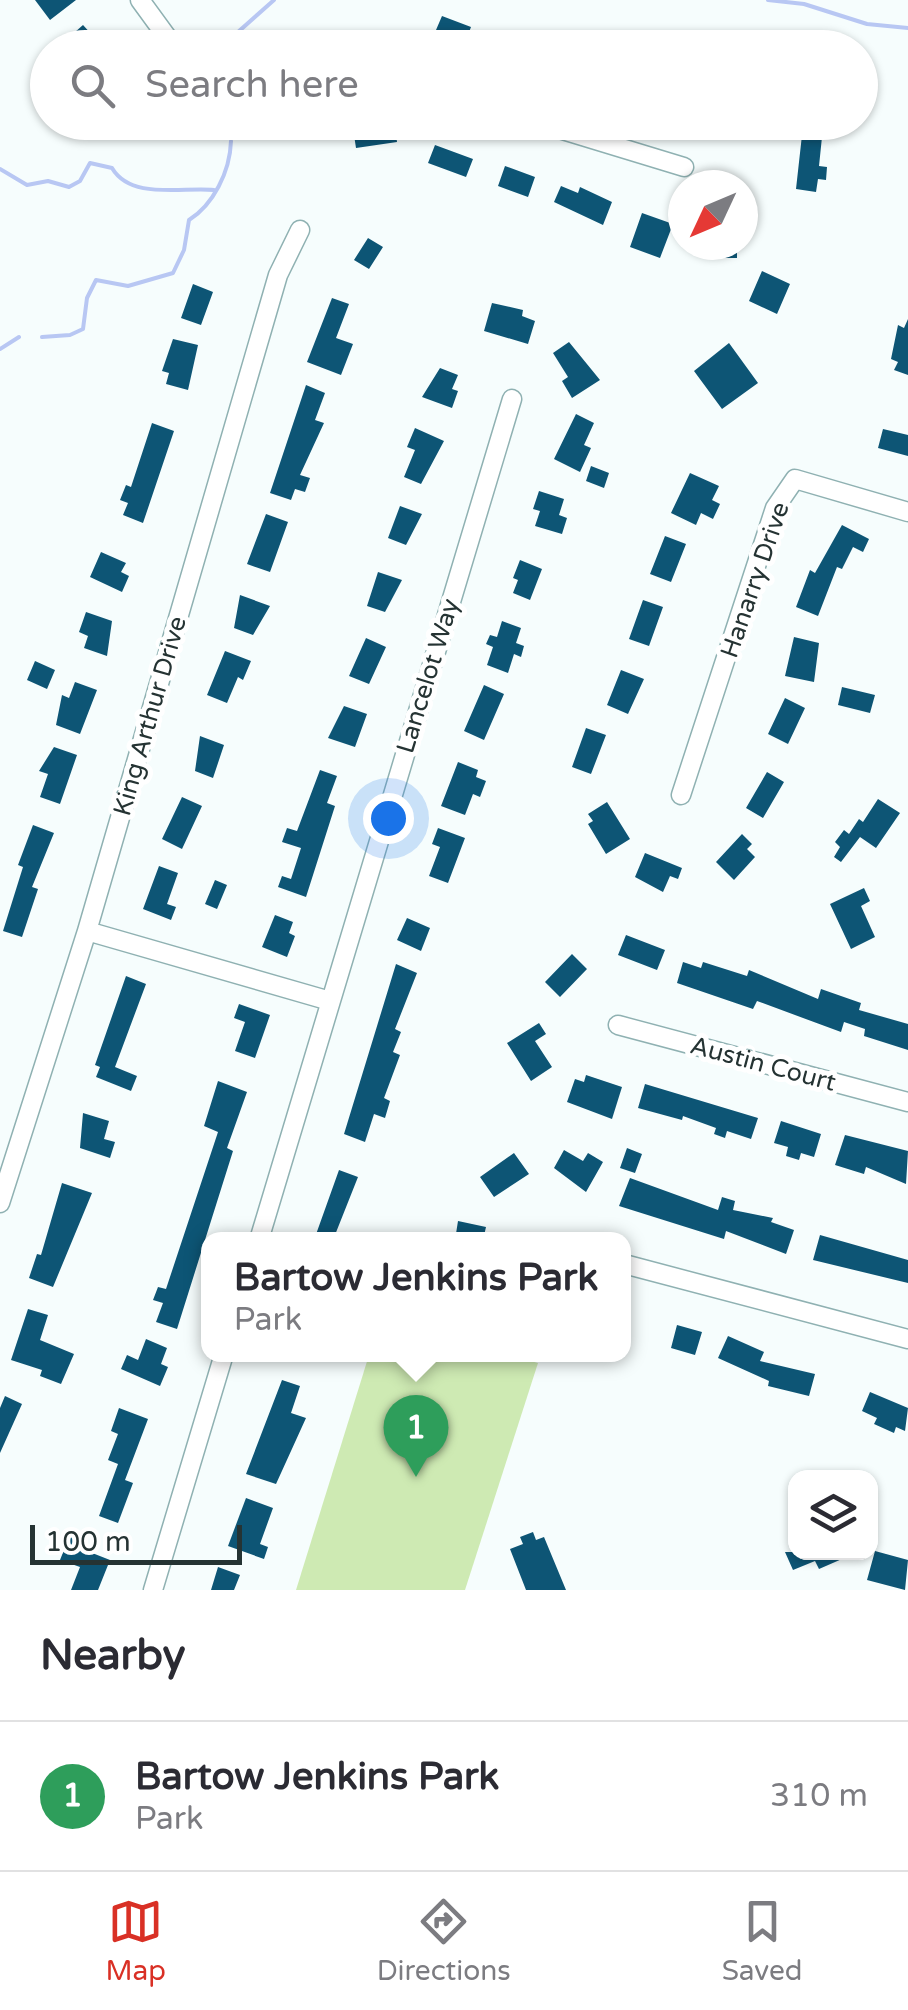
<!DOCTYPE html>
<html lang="en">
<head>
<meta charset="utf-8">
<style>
  body { margin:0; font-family:"Varela Round",sans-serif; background:#f7f7f7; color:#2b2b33 }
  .controls { position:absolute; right:30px; bottom:30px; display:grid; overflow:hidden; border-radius:20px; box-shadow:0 2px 8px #0004 }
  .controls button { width:90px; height:90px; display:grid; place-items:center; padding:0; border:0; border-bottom:2px solid #e1e1e2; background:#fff; color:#2b2b33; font:50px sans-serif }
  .compass { position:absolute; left:668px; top:170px; width:90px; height:90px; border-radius:50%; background:#fff; box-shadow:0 2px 8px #0004; rotate:226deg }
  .scale { position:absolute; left:30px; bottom:25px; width:212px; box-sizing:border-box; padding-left:10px; border:5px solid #253333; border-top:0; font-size:28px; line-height:35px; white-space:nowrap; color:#253333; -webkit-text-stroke:8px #fff; paint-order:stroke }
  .you { position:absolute; left:388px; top:818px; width:35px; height:35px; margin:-25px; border:8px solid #fff; border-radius:50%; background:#1a73e8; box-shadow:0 0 0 15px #1a73e833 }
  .badge { display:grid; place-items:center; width:65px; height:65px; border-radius:50%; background:#d93025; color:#fff; font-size:32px; font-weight:700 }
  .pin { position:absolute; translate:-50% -82px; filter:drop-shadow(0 2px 5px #0008) }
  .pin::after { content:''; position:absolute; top:52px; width:35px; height:30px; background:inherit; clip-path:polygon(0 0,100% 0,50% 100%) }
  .popup { position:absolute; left:201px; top:1232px; width:430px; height:130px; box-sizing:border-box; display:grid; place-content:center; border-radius:20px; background:#fff; filter:drop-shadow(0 2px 8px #0005); font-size:32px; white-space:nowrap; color:#7c7c81 }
  .popup b { font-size:38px; color:#2b2b33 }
  .popup::after { content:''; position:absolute; left:50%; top:100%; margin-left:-20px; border:20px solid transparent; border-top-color:#fff }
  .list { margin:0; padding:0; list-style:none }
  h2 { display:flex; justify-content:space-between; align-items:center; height:130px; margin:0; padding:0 40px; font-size:42px }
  h2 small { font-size:32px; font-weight:400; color:#7c7c81 }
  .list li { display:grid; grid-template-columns:65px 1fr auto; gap:30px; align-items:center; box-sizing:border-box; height:150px; padding:0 40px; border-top:2px solid #e1e1e2 }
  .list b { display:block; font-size:38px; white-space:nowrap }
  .list p { margin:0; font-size:32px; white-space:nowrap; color:#7c7c81 }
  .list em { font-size:32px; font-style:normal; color:#7c7c81 }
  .icon { flex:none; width:55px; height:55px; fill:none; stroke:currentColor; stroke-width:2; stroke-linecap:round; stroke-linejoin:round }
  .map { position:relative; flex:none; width:908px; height:1590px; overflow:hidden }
  .search { position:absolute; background:#fff; box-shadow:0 2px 8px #0004; left:30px; right:30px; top:30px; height:110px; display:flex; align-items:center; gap:25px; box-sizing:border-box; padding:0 35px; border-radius:55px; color:#7c7c81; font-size:38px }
  .sheet { height:280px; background:#fff }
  nav { display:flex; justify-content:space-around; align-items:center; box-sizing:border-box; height:140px; border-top:2px solid #e1e1e2; background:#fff; font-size:28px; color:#7c7c81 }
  nav a { display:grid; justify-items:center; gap:5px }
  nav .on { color:#d93025 }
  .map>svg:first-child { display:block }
  .green { fill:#ceeab3 }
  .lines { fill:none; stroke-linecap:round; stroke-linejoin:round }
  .stream { stroke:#b8c7f3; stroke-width:4 }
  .building { fill:#0d5575 }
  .street-casing { stroke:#8fb1b2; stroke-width:21 }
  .street { stroke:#fff; stroke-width:18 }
  .labels { text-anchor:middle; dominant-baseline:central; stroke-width:10; stroke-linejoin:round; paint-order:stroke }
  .street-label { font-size:25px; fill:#253333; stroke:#fff }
</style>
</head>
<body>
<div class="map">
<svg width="908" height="1590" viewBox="0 0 908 1590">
  <rect width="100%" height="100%" fill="#f6fdfd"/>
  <path class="green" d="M369,1355H509L538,1363L465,1590H296Z"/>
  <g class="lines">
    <path class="stream" d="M768,0L804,4L867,24L908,28
      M220,48L274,0
      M0,169L27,185L48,181L69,187L80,181L90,163L112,168C131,200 181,187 214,190
      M42,337L70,335L83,329L87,298L96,280L128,286L173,273L184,250L189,220C213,205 230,172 231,141
      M0,349L19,337"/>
  </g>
  <path class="building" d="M35,0H76L50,20Z
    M442,16L471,27L463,48L433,37Z
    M83,25L104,48H57Z
    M352,122H370L371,128L395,125L397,142L356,148Z
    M802,135L822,137L819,166L827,167L826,180L818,179L816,192L796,189Z
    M435,145L473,159L466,177L428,163Z
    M505,166L535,177L528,197L498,186Z
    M561,186L578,193L580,187L612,202L603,225L554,202Z
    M642,213L673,224L660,258L630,247Z
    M368,238L383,247L369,269L354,260Z
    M713,245H737V258H713Z
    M762,271L790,284L777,314L749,301Z
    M193,284L213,292L201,325L181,318Z
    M332,298L349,304L336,338L353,344L341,375L307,362Z
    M492,303L523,310L522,316L535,321L528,344L484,331Z
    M908,319V375L894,370L898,362L891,359L898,325L904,328Z
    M173,339L198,345L188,390L166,384L169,373L162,371Z
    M569,342L600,380L572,398L562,381L568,377L553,353Z
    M729,343L758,383L722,409L694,371Z
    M440,368L458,375L452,389L458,391L452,408L422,397Z
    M306,385L325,393L315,420L324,423L300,475L310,478L305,492L295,489L291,500L270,493Z
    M576,414L594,423L584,445L591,448L580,472L554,459Z
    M152,423L174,431L143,523L123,515L128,503L120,500L126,485L131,487Z
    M415,428L444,441L421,484L404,477L415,450L407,447Z
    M883,429L908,435V456L878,448Z
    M591,466L609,473L604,488L586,481Z
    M690,473L719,486L712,500L720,504L713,519L701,513L696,525L671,513Z
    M539,491L564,499L559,515L567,518L562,534L535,526L540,511L533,509Z
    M400,506L422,514L406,545L388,538Z
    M266,514L288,522L270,572L247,564Z
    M842,525L869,539L863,552L853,547L842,569L837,567L818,616L796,607L810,570L815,573Z
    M665,536L686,544L671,582L650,574Z
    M101,552L126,563L121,572L129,576L122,592L90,577Z
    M520,560L542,569L530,600L513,593L518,580L513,578Z
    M378,572L402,580L385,612L367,606Z
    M240,595L270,606L253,635L234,628Z
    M643,600L663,607L649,646L629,639Z
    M86,612L112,621L107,656L84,648L88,636L79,632Z
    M502,621L521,628L516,643L524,646L521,657L514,654L508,673L487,665L493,647L486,644L490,635L497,637Z
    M794,637L819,643L814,682L785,676Z
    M366,638L386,647L369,684L349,676Z
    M225,651L251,661L243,680L238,677L227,703L207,695Z
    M35,661L55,670L47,689L27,680Z
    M621,670L644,679L628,714L607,705Z
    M75,682L97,690L80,734L56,725L62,695L69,698Z
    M484,685L504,694L484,740L464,731Z
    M842,687L875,695L870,713L838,705Z
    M785,698L805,708L788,744L768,734Z
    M344,706L367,714L355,747L328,738Z
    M586,728L606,735L591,774L572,767Z
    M200,736L224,745L213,778L195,771Z
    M54,747L77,755L60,804L40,797L48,774L39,771Z
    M458,762L478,770L476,777L486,781L480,797L473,794L465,815L441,806Z
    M320,770L337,776L327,803L335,806L306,897L278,887L282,876L291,879L301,848L282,842L287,828L297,831Z
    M767,772L784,782L763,818L746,808Z
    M182,797L202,806L182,849L162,839Z
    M878,799L900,813L876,848L860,837L841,862L834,857L840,847L835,842L844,830L849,834L859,819L863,822Z
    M607,802L630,839L606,854L588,824L593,821L588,814Z
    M33,825L54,833L32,887L38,889L22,937L3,931L23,867L18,865Z
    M438,828L465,838L448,883L429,876L440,847L432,844Z
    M742,834L752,844L747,849L755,857L734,880L716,862Z
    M645,853L682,868L678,879L670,876L663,892L635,877Z
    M159,866L178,873L167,904L176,907L171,920L143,909Z
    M215,880L227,885L217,909L205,904Z
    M864,888L870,901L861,906L875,937L851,949L830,904Z
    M275,915L293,922L289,933L295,936L287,957L262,947Z
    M407,918L430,928L421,951L397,940Z
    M626,935L665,950L657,970L618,955Z
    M572,954L587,969L560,997L545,982Z
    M683,962L701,968L703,962L747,976L749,970L818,999L821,989L861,1003L859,1010L908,1024V1050L864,1036L865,1029L844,1022L841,1032L757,1001L753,1009L677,983Z
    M396,964L417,973L395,1029L401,1032L393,1052L400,1055L384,1098L390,1101L385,1118L374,1114L365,1142L344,1134Z
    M126,976L146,984L115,1067L137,1076L131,1091L96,1077L100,1067L95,1065Z
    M239,1004L270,1015L255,1058L235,1051L245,1022L234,1018Z
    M539,1023L546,1034L535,1041L552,1067L531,1081L507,1043Z
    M586,1075L622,1087L612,1119L567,1102L575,1079L584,1082Z
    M218,1081L247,1092L227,1148L233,1151L177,1329L156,1322L163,1303L153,1300L158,1287L166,1289L218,1132L204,1126Z
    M645,1084L758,1118L751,1139L727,1131L725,1138L714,1134L716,1128L683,1116L682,1120L638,1108Z
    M83,1113L109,1121L104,1139L115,1142L110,1158L80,1148Z
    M781,1121L821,1134L814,1157L801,1153L799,1160L786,1156L788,1147L774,1143Z
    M845,1135L908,1151L906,1184L866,1167L864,1174L835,1165Z
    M627,1148L642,1154L635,1173L620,1168Z
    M564,1150L583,1161L588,1153L603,1162L586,1192L554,1168Z
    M514,1153L529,1174L494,1197L480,1177Z
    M339,1170L358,1177L333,1240H314Z
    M630,1178L718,1210L722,1197L735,1201L733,1210L773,1218L771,1222L794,1230L786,1254L726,1231L724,1239L619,1206Z
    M62,1183L92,1193L53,1287L29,1278L37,1254L41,1255Z
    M458,1221L486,1227L483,1240H455Z
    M820,1235L908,1260V1283L813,1260Z
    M28,1309L48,1315L40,1340L74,1354L61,1384L40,1376L42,1370L11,1360Z
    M677,1325L702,1332L695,1355L671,1348Z
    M728,1336L764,1352L760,1361L815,1374L809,1396L768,1386L769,1381L718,1358Z
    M146,1339L167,1348L161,1364L168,1367L160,1386L121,1369L127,1355L138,1360Z
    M282,1380L300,1386L291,1413L306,1418L276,1484L246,1474Z
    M870,1392L908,1408L905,1431L896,1427L894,1433L874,1424L877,1418L862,1411Z
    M5,1396L22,1404L0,1453V1408Z
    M119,1408L148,1419L125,1480L133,1483L118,1523L99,1516L118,1464L108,1460L118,1434L111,1431Z
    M246,1498L273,1508L260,1544L268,1547L264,1559L228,1546Z
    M533,1532L536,1540L544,1537L566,1590H526L510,1549L523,1544L520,1537Z
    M70,1535L80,1539L77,1547L110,1560L98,1590H71L80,1567L60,1560Z
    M875,1551L908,1560L905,1590L867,1580Z
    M785,1552H858L819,1569L815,1561L793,1570Z
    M218,1567L240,1575L234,1590H211Z"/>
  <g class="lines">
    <defs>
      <path id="street" d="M140,0L175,48
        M536,122L684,167
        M681,795L775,508L795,479L908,512
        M87,931L330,1001
        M618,1025L908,1102
        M0,1203L87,931L278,275L300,230
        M259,1240L512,399
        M624,1264L908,1339
        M153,1590L224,1354"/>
    </defs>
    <use href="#street" class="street-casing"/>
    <use href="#street" class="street"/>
  </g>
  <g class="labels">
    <g class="street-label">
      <text transform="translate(755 580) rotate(-71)">Hanarry Drive</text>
      <text transform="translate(428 676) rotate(-73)">Lancelot Way</text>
      <text transform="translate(150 716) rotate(-74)">King Arthur Drive</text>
      <text transform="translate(763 1064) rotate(15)">Austin Court</text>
    </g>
  </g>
</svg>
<div class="controls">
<button><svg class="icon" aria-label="layers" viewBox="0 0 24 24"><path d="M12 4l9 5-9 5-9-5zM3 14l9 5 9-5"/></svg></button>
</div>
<svg class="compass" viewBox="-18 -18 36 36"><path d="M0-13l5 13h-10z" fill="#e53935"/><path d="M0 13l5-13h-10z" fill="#7c7c81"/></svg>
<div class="scale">100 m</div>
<div class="you"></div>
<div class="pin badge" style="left:416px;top:1477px;background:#2e9e5b">1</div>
<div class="popup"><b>Bartow Jenkins Park</b>Park</div>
<div class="search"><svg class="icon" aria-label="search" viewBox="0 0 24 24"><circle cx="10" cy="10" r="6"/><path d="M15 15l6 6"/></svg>Search here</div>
</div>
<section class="sheet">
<h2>Nearby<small></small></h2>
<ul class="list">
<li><span class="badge" style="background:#2e9e5b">1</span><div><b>Bartow Jenkins Park</b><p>Park</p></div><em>310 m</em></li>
</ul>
</section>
<nav>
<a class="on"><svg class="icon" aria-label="map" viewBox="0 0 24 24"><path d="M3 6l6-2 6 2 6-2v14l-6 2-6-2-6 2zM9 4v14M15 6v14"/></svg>Map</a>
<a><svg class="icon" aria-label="directions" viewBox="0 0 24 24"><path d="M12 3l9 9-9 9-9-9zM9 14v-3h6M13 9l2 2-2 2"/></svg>Directions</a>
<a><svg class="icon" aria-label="saved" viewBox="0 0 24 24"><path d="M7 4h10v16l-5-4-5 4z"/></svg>Saved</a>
</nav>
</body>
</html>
